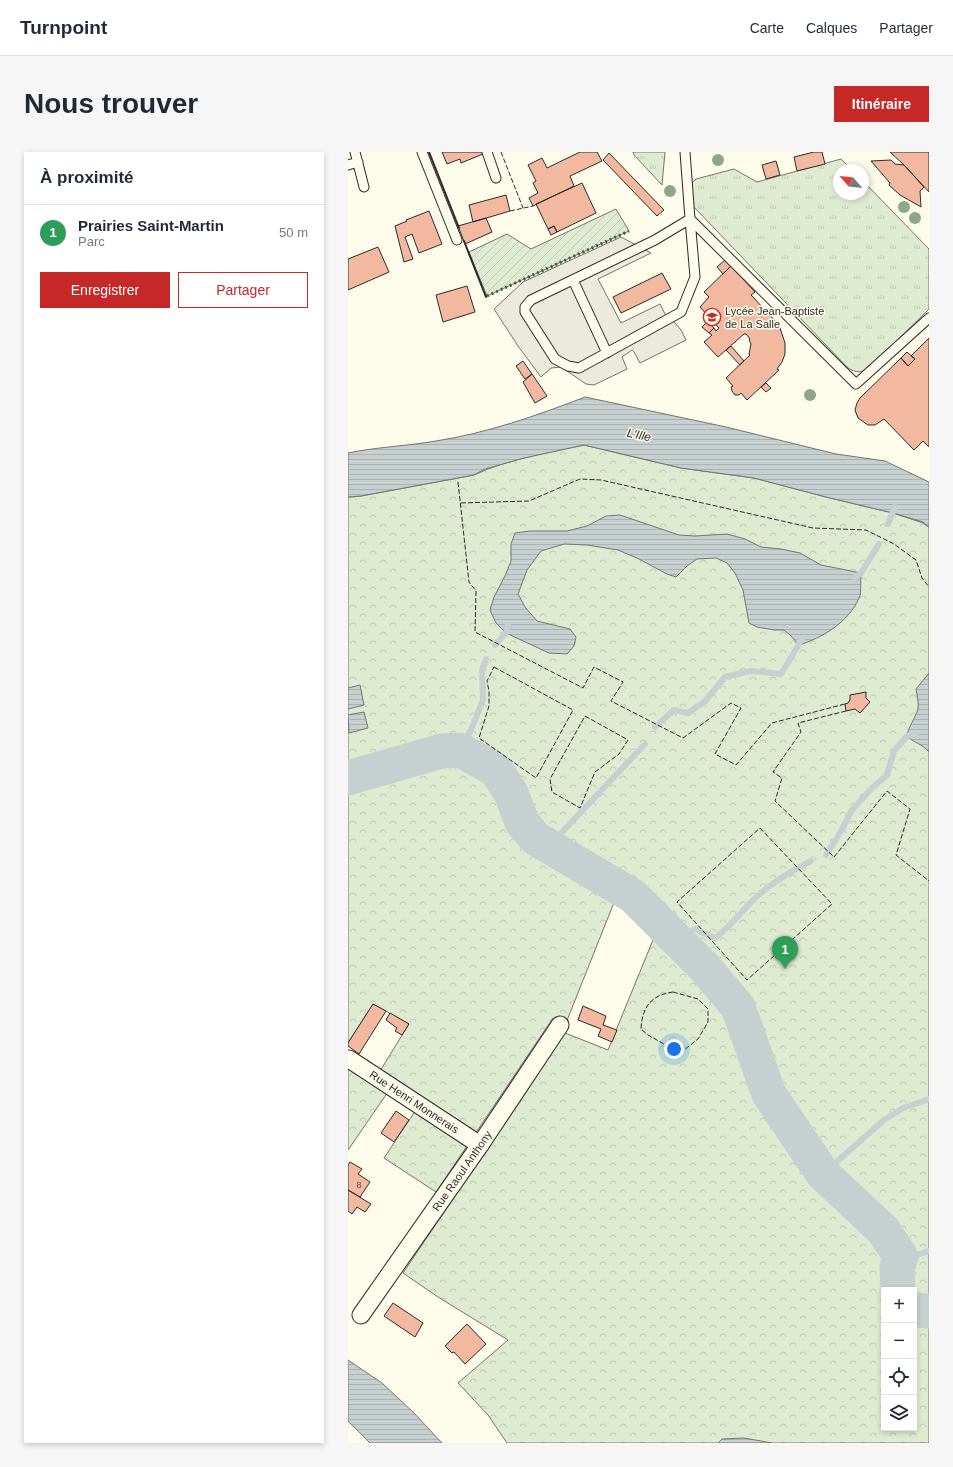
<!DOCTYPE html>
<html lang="fr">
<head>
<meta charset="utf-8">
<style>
  body { margin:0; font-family:Arial,sans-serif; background:#f6f6f7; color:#1f2937 }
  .controls { position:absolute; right:12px; bottom:12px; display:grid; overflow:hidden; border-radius:0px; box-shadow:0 2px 6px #0003 }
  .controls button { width:36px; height:36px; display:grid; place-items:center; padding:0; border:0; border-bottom:1px solid #e0e1e3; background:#fff; color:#1f2937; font:20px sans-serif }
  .compass { position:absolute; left:485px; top:12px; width:36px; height:36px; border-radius:50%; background:#fff; box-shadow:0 2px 6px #0003; rotate:298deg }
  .you { position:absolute; left:326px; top:897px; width:14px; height:14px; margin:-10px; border:3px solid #fff; border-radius:50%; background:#1a73e8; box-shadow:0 0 0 6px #1a73e833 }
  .badge { display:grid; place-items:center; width:26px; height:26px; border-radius:50%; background:#c62828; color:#fff; font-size:13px; font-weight:700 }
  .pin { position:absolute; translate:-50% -33px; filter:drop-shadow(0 1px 2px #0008) }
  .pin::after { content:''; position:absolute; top:21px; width:14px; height:12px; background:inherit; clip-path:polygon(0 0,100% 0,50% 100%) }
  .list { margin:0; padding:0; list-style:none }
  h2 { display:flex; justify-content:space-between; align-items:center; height:52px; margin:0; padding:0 16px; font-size:17px }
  h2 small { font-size:13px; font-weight:400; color:#747a83 }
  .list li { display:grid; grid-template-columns:26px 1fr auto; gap:12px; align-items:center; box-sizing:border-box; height:56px; padding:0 16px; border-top:1px solid #e0e1e3 }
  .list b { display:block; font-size:15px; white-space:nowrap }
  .list p { margin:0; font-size:13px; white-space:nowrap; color:#747a83 }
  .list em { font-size:13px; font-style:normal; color:#747a83 }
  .actions { display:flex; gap:8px; padding:12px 16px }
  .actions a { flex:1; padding:9px 0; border:1px solid #c62828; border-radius:0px; text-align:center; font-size:14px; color:#c62828 }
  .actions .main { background:#c62828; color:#fff }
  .icon { flex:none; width:22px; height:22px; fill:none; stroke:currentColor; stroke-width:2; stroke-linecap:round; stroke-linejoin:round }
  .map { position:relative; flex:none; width:581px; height:1291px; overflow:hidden; border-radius:0px }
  header { display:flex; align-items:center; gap:24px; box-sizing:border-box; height:56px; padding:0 20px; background:#fff; border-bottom:1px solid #e0e1e3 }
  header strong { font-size:19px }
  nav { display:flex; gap:22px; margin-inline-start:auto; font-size:14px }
  .intro { display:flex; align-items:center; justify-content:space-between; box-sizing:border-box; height:96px; padding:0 24px }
  h1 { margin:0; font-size:28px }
  .button { padding:10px 18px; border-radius:0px; background:#c62828; color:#fff; font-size:14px; font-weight:700 }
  main { display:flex; gap:24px; padding:0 24px }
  aside { flex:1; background:#fff; border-radius:0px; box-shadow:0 2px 6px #0003 }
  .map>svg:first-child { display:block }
  .grass { fill:url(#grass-tufts); stroke:#74746e }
  .park { fill:url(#park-crowns); stroke:#74746e; fill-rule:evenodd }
  .garden { fill:url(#garden-furrows); stroke:#74746e }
  .parking { fill:#eceadb; stroke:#74746e }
  .water { fill:url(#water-rules); stroke:#74746e }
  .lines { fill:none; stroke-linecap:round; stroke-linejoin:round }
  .stream { stroke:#c7d0d0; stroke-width:6 }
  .river { stroke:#c7d0d0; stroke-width:35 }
  .building { fill:#f2b8a0; stroke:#2b2b2b }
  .lane-casing { stroke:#2b2b2b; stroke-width:11 }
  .street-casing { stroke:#2b2b2b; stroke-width:19 }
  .lane { stroke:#fdfbea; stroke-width:9 }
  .street { stroke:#fdfbea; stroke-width:17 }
  .hedge { stroke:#34623c; stroke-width:3; stroke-dasharray:2 3; stroke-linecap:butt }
  .fence { stroke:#2b2b2b; stroke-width:1; stroke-dasharray:5 2; stroke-linecap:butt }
  .wall { stroke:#2b2b2b; stroke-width:2 }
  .tree { fill:#8ea78a }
  .labels { text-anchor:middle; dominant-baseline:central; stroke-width:3; stroke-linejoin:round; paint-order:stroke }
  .number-label { font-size:9px; fill:#5d4e48 }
  .poi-label { font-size:11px; fill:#2b2b2b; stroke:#fdfbea; text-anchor:start }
  .street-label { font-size:11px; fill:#2b2b2b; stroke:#fdfbea }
  .water-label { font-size:12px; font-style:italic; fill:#2b2b2b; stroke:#fdfbea }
</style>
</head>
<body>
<header>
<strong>Turnpoint</strong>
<nav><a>Carte</a><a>Calques</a><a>Partager</a></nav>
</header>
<div class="intro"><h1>Nous trouver</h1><a class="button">Itinéraire</a></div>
<main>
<aside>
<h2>À proximité<small></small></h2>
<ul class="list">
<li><span class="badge" style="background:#2e9e5b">1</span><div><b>Prairies Saint-Martin</b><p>Parc</p></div><em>50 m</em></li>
</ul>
<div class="actions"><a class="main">Enregistrer</a><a>Partager</a></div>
</aside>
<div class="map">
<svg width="581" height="1291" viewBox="0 0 581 1291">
  <defs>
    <pattern id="grass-tufts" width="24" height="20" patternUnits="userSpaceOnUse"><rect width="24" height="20" fill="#deebd1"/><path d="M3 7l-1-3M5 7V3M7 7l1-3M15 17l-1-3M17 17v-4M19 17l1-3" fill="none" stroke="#bfcab4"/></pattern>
    <pattern id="park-crowns" width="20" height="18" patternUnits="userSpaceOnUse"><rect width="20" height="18" fill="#deebd1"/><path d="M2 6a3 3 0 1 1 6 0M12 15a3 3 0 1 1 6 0" fill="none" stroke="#bfcab4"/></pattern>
    <pattern id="garden-furrows" width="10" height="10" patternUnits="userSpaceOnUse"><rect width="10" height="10" fill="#deebd1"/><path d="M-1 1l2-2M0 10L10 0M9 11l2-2" fill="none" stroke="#bfcab4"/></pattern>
    <pattern id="water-rules" width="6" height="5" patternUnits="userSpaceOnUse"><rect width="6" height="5" fill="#c7d0d0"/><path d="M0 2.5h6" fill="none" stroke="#abb3b3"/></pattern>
  </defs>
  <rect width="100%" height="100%" fill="#fdfbea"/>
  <path class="grass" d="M285,0H317L314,33L286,3Z
    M493,7L504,18H491V42H515V29L581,97V157L521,216C514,221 508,221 500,216L344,53L343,32L348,27L386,17L409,30Z"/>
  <path class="park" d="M236,293L333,316L406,326L478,345L545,361L575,371L581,375V1291H159L140,1263L110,1231L160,1188L90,1145L55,1121L217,881L260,898L307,783L267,748L218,871L205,866L88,1040L36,1006L74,949L32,919L61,872L25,852L0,891V345L13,344L126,323C160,307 199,301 236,293ZM536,1138H566V1276H536Z
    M0,908L42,937L0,998Z"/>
  <path class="garden" d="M268,57L281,79L139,144L121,100L159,82L183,97Z"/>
  <path class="parking" d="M273,85L303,101L250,127L273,171L312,152L317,162L320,163L333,178L338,188L292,211L286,200L284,198L274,205L279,217L246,233L238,232L213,215L203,216L193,225L170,194L146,157L175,130Z"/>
  <path class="water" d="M237,245L378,275L488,302L537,309L581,330V375L575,370L545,361L478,345L406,326L333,316L236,293L176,306L137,317L126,323L13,344L0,345V301C29,295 59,294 88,289C139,281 188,264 237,245Z
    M272,363L331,383L347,384L379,382L397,387L413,395L433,397L452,401L473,413L513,421C512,429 514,440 511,446C501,470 474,486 451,493L442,483L436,478H426L409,475L401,471L395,438L387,421L379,411L368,406L349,407L339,414L328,425L319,422L289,406L270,398L239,393L216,392L193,399L179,418L170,442L177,455L189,469L222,477L228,485L226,494L219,502L201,501L158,481L148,471L142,458L146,445L157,424L163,409V392L167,381L182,379H219L239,374L258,364Z
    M581,521V600C573,591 566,591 559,584C560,575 567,567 570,557C571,551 569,543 568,537Z
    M12,533L16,553L0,557V536Z
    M16,560L20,576L1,581L0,563Z
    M0,1208L34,1231L66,1261L94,1291H22L0,1269Z
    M396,1286L424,1291H370L374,1287Z"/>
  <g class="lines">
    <path class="stream" d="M540,372L547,355
      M506,426L513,421L531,392
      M147,493L158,481L160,473
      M307,575L326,558L340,561L357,549L377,525L403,519L433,522L454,487
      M112,598L123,578L135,548L134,519L138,507
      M201,694L297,592
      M478,703L492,681L504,658L524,636L539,623L546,599L559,584L567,582
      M329,788L347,777L367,786C381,776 391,763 402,751C420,733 441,720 463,709
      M475,1022L536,968L555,956L581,947
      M553,1105L572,1102L581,1099"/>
    <path class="river" d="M0,626L94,599L112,598L148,618L163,641L174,670L187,686L285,744L358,817L390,855L421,942L475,1022L535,1078L553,1105L549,1115L550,1138
      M566,1158L581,1159"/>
  </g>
  <path class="building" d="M94,0H134L135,2L113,11L112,7L99,12Z
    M232,0H249L254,9L222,24L226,34L185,54L181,46L190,41L185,31L188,29L180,13L194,6L199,16Z
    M466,0H474L477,12L449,19L446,5Z
    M542,0H581V40L556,13Z
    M261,1L316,58L309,64L255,8Z
    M543,8L547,12L556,13L576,35L572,39L573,55L552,43L541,33L542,31L523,9Z
    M428,9L432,23L418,27L414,13Z
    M234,31L248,61L209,80L206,74L200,77L188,52Z
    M158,43L162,59L125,70L121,53Z
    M81,59L94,92L71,101L64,82L57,85L65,107L56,110L47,74L59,69L58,68Z
    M138,66L144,80L117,92L110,74Z
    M206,74L209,80L203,83L200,77Z
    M30,95L41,120L0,138V107Z
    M377,108L383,114L375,122L369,115Z
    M383,114L407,140L403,143L431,173L437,191V202L434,210L429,217L431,218L399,248L393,241L391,243H387L384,239L383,235L385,234L378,226L402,203L401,202L403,192L401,188L402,187L398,182H396L370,205L356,190L364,183L361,181L366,176L368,179L371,176L352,155L361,145L356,140Z
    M314,121L323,137L273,161L265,145Z
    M119,134L127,160L95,170L88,143Z
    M359,170L366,176L361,181L354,175Z
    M581,186V295L575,289L566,298L536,267L527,273H520L510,266L507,258L509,251L512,246L553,206L560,214L567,207L563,204Z
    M383,194L396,209L392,213L378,198Z
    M559,200L567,207L560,214L553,206Z
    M175,209L184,222L177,227L168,214Z
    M184,222L199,244L187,251L175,230Z
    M418,231L423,236L418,240L413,235Z
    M518,540V546L522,550L512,561L507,557L498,559L497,552L500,551L502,548V543Z
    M25,852L38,859L11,902L0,894V891Z
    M235,854L258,864L255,873L269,878L264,890L250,884L253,877L230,868Z
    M42,861L61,872L54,883L47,879L49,876L38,868Z
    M48,959L61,968L46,990L33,981Z
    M2,1010L14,1017L10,1022L22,1030L12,1045L0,1038V1013Z
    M0,1038L23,1052L17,1060L9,1055L4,1062L0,1059Z
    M45,1151L75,1171L67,1185L36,1164Z
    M119,1172L138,1192L117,1212L106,1200L104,1201L97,1194Z"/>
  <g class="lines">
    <defs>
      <path id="lane" d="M7,0L16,35
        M74,0L109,88
        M139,0L148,26
        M337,0L342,67L508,232L581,166
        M0,13L10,10
        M342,67L347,125L333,160L231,216L220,214L207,207L177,160V155L183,148L307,88Z
        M225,128L259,201"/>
      <g id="street">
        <path id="s1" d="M1,907L132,993"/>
        <path id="s2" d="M13,1163L132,993L212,873"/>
      </g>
    </defs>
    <use href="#lane" class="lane-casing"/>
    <use href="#street" class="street-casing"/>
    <use href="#lane" class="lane"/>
    <use href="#street" class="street"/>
    <path class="hedge" d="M139,144L281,79"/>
    <path class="fence" d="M153,0L175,56
      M162,59L185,54
      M110,330L121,430L128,439L127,480L235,536L246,515L275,530L263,549L335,586L383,551L393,556L367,602L388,613L424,571L497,552
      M113,351L181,349L232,327L253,328L465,376L518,378L546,392L568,408L574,426L581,435
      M146,515L225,558L188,626L131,586L141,554V539L139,529Z
      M498,559L450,571L453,580L425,620L434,626L427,649L486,705L539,639L562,657L548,703L581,729
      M237,564L280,588L271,602L247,620L232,656L204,640L202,627Z
      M412,676L484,752L399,828L329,750Z
      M325,840L350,847L360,857V870L350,887L336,898L323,896L300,883L293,877C294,855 303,843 325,840Z"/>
    <path class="wall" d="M81,0L111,76
      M116,89L138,145"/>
  </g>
  <g class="tree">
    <circle cx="370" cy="8" r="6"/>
    <circle cx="322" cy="39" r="6"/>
    <circle cx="556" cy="55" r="6"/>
    <circle cx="567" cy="66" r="6"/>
    <circle cx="462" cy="243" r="6"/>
  </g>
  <defs>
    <symbol id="school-ring" viewBox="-11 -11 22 22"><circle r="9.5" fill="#fdfbea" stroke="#c62828" stroke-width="1.5"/><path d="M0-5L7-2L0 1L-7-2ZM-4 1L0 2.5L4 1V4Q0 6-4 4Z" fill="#c62828"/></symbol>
  </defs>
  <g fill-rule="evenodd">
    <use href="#school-ring" x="354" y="155" width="20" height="20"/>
  </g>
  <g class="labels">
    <g class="number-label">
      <text x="11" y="1033">8</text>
    </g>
    <g class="poi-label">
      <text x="377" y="159">Lycée Jean-Baptiste<tspan x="377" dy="13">de La Salle</tspan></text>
    </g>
    <g class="street-label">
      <text stroke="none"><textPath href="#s1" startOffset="78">Rue Henri Monnerais</textPath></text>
      <text stroke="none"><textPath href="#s2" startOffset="176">Rue Raoul Anthony</textPath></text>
    </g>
    <g class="water-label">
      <text transform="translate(291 283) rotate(12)">L'Ille</text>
    </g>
  </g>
</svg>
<div class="controls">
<button>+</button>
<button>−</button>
<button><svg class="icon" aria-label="locate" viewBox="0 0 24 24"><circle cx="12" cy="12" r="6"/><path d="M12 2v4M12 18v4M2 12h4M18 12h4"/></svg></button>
<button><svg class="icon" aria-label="layers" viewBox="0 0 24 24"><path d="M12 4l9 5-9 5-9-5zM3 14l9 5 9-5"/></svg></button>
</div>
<svg class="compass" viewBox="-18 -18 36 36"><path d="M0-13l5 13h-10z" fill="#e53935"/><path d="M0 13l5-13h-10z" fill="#747a83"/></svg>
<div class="you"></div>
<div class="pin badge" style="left:437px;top:817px;background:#2e9e5b">1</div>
</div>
</main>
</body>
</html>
